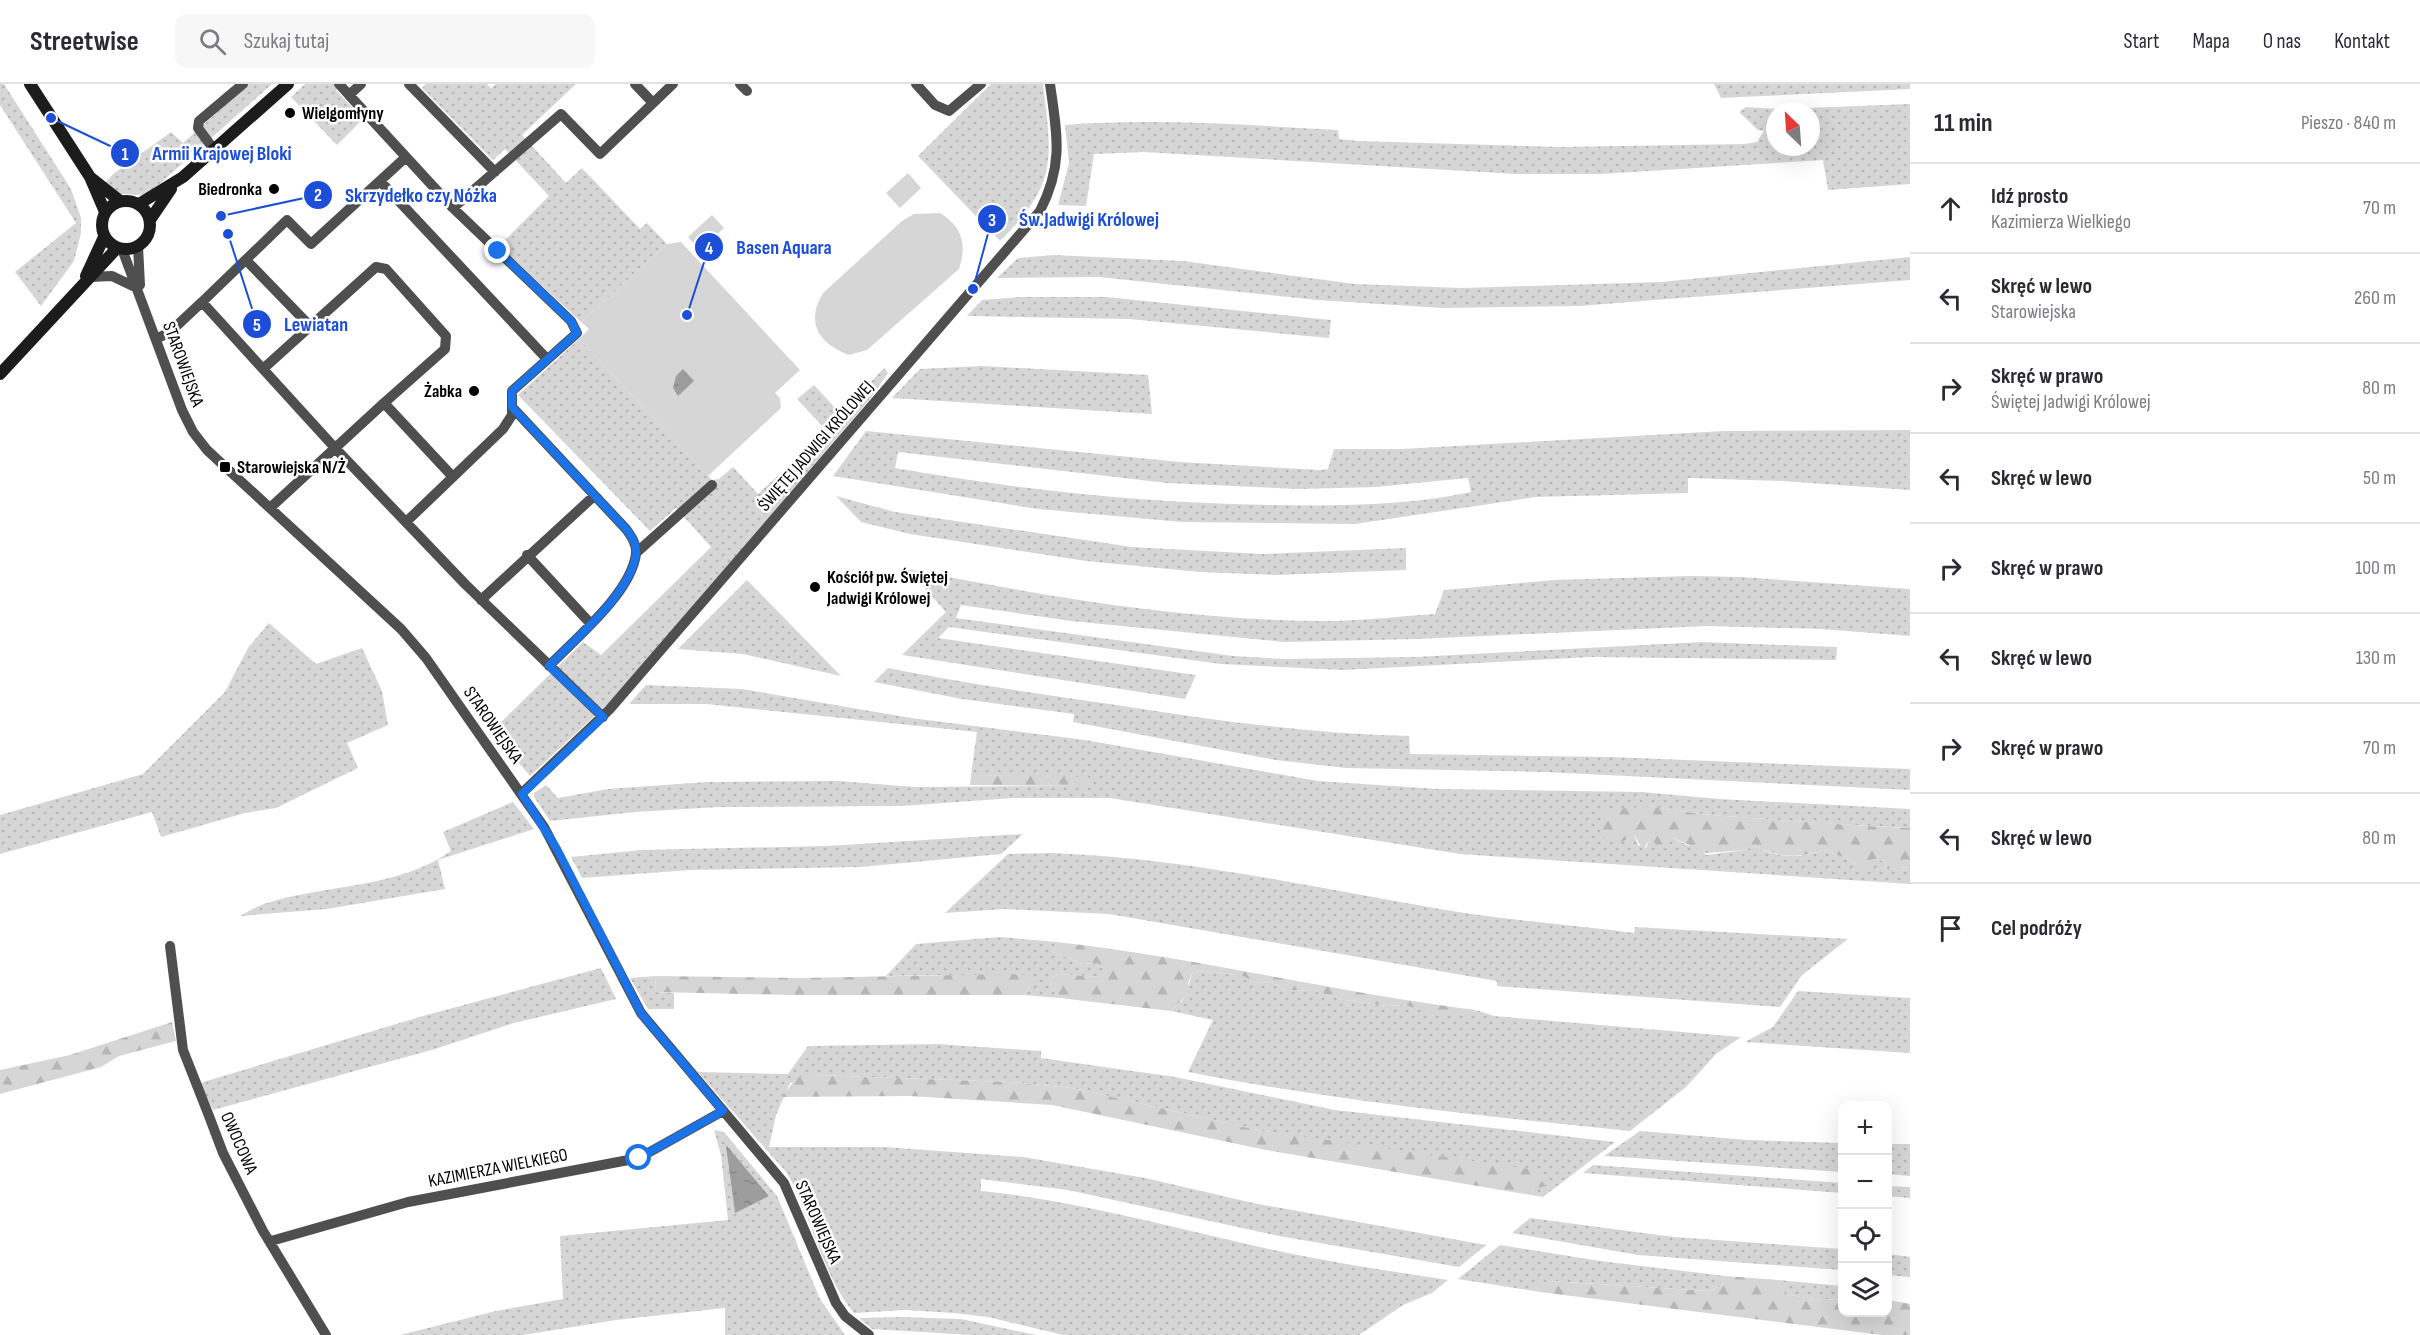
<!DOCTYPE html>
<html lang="pl">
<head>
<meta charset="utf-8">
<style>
  body { margin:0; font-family:"Sofia Sans Condensed",sans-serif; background:#f7f7f7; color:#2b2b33 }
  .controls { position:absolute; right:18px; bottom:18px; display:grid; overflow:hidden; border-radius:12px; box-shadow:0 6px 24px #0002 }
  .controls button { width:54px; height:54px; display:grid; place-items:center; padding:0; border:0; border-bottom:2px solid #e1e1e2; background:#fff; color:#2b2b33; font:30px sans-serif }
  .compass { position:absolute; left:1766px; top:18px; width:54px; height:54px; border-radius:50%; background:#fff; box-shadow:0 6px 24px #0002; rotate:335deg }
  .stop { position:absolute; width:18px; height:18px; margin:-14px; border:4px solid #1a73e8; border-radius:50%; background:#fff }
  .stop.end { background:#1a73e8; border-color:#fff; box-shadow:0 2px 6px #0008 }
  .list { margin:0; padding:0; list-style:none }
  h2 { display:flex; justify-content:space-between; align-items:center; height:78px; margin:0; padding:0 24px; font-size:26px }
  h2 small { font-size:20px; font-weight:400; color:#7c7c81 }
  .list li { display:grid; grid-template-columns:39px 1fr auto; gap:18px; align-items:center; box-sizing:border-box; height:90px; padding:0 24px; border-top:2px solid #e1e1e2 }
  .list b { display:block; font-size:22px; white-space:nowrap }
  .list p { margin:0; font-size:20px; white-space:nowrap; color:#7c7c81 }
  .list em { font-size:20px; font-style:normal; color:#7c7c81 }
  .icon { flex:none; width:33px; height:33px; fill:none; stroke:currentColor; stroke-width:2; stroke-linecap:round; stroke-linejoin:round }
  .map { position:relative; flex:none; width:1910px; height:1251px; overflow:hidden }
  header { display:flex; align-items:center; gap:36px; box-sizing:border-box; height:84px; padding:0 30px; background:#fff; border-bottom:2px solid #e1e1e2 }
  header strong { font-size:28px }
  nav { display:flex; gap:33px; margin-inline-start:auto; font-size:21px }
  .search { width:420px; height:54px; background:#f7f7f7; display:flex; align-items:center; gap:15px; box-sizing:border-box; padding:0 21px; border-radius:12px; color:#7c7c81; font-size:22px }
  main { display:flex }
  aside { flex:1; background:#fff }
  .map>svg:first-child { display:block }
  .grass { fill:url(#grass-dots); fill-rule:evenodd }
  .forest { fill:url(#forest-firs) }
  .park { fill:#d6d6d6 }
  .water { fill:url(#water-ripples) }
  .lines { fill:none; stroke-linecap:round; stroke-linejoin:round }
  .street { stroke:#4f4f4f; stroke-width:10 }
  .secondary { stroke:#1c1c1c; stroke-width:12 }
  .route { stroke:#1a73e8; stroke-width:8 }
  .poi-dot { fill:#000; stroke:#fff; stroke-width:2 }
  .labels { text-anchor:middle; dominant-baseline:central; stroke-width:5; stroke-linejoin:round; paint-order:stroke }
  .poi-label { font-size:18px; font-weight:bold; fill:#000; stroke:#fff; text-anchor:start }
  .street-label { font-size:18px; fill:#000; stroke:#fff }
  .leader { fill:none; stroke:#1d4ed8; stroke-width:2 }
  .callout-dot { fill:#1d4ed8; stroke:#fff; stroke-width:2 }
  .mark-label { font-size:18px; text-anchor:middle; font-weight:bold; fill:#fff }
  .callout-label { font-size:20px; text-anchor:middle; font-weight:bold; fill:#1d4ed8; stroke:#fff; stroke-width:5; stroke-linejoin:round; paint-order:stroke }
</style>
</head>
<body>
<header>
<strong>Streetwise</strong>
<div class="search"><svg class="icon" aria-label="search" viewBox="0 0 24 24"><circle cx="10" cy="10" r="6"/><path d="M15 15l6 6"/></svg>Szukaj tutaj</div>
<nav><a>Start</a><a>Mapa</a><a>O nas</a><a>Kontakt</a></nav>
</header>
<main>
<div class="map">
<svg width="1910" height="1251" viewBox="0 0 1910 1251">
  <defs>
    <pattern id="grass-dots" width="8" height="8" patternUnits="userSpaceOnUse" patternTransform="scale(1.5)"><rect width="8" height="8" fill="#d6d6d6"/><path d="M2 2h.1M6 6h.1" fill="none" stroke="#b6b6b6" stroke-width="1.8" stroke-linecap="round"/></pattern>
    <pattern id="forest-firs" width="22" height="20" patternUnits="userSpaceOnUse" patternTransform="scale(1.5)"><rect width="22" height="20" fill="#d6d6d6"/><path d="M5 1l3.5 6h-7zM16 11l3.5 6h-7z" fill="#b6b6b6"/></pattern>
    <pattern id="water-ripples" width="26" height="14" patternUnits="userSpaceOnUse" patternTransform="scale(1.5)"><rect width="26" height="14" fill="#9d9d9d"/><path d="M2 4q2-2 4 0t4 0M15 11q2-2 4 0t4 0" fill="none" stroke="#858585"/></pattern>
  </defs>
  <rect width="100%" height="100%" fill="#fff"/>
  <path class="grass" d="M0,0H4L71,105L81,134V149L74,177L41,222L15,188L76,139L0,21Z
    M249,0H272L147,111L120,110L105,99L113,90L171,48L183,59Z
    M305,0H341L336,6L363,35L337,61L291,13Z
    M426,0H487L491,4L496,0H576L522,51L566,99L582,84L640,145L647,139L667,160L581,238L507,169L510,166L503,158L549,112L505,65L493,76L422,4Z
    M991,0H1043C1052,75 1058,100 1000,157L918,72Z
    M1714,0H1910V5L1721,14Z
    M1910,20V100L1828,106L1823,76L1601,90H1516L1144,68L1094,70L1086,122L1058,121L1069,79L1065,41C1156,34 1247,41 1338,46L1339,55L1358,57L1561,63L1745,60L1757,58L1764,47L1758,46L1739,28L1746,23L1779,25ZM1775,27H1811V63H1775Z
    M1054,171L1183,177L1355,200L1462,204L1661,198L1910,173V196L1579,222L1442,224L1317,216L1099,193L997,194L1018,174Z
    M1020,213H1106L1331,236L1329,254L1129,235L967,232L982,216Z
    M579,255L712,396L719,395L733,383L758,410L827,347L797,315L814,301L841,330L884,284L888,289L870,315L614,614L530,692L492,647L583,558L601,571L711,463L676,424L650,447L518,311Z
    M982,282L1148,291L1152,330L892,314L920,285Z
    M1910,346V406L1782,397L1688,394V409L1536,413L1355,440L1182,438L1038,425L833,392L866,347L1180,378L1320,386L1328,385L1334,365H1402L1723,347ZM898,368L1167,399L1299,405L1375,403L1468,394L1471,408C1407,422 1337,422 1271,421C1144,419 1020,406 895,384Z
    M836,412L895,428L1132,463L1262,470L1406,464V486L1276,491L1200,488L1086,477L910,450L861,438Z
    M908,485C1048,513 1192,538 1336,537C1369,536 1402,532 1435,530L1444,506L1554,496L1690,492L1741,493L1910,505V552L1821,545L1707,542L1417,555L1284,558L1071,537L961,521L956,534L1233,572L1285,575L1415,573L1702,558L1837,563L1836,576L1592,573L1342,586L1221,580L949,543L938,554L1196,591L1185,615L902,571L946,528Z
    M747,496L841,592L743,570L678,565Z
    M269,539L316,580L362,564L382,607L388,641L347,659L358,684L276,724L245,729L161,753L152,728L0,770V731L143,690L225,608L248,564Z
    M888,584C966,600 1044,610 1123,622C1219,637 1313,650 1409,652L1410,670L1611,673L1910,685V706L1545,688L1346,684L1276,676L1073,638L1074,630L962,615L874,598Z
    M646,601L742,605L911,634L1085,656L1318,697L1438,705L1642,708L1719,715L1910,725V744C1861,742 1813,739 1764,735C1726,732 1688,730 1650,722L1619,760L1634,751L1638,761L1646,764L1651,753H1671L1707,771L1745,766L1754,762C1776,773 1800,776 1823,766L1851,776L1855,780L1872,775L1885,777L1886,785L1910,783V800L1460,770L1110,714H1013L902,722L719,723L635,728L550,737L534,713V709L546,701L558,714L608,705L707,698L838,697L915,703L1076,702L1013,692L971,691L977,648L706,620H629Z
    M513,718L534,745L438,776L445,805L327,825L240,832C247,828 256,823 264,820C323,800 399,805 451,767L443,748Z
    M1023,750L1001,770L860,783L690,786L582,794L571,773L641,766L826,762Z
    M1053,769C1183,774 1312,803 1440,825C1503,836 1569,840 1634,849L1635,843L1848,855L1802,891L1780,923L1497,902V897L1109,830L1005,825L945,829L1008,770Z
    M1000,853L1057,858L1053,868L1083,880L1097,879L1107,887L1101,893L1059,890L1052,894L1051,903L1060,914L1024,911L1032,899L941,891L886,892L916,860Z
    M601,884L616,915L514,939L435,965L213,1026L200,999L423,932Z
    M1210,887L1243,892L1254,898L1272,899L1286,906L1315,907L1345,916L1387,922L1403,921L1434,928L1474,931L1476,926L1494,932L1741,953L1716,970L1686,1003L1630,1047C1482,1032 1334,1017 1188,988L1213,936L1171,927L1183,916L1193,888Z
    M656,892L655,908L674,909V925H648L630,894Z
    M1798,907L1910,914V969L1745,958L1773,943Z
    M937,960L1041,967V974L1175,993L1335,1026L1615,1058L1543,1113L1531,1111L1534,1104L1360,1062L1257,1046L1073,1004L1009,998L816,991L790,999L776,1031L769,1063H885L1023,1073L1145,1094L1253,1119L1486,1161L1459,1183L1279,1152L1068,1106L981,1095V1107C1092,1118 1199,1152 1308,1173C1355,1182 1402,1189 1448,1196L1432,1209L1403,1221L1359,1251H1063L988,1233L954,1229L905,1226L854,1229C821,1189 813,1134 787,1089L698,988L788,990L808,962Z
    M714,1046L724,1048L777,1112L820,1215L845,1251H725V1224L616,1236L523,1251H400L496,1227L563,1215L560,1152L728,1136L721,1071ZM728,1063L769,1112L735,1128L726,1064Z
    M1640,1047L1747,1056L1842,1059V1088L1604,1072Z
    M1888,1060H1910V1092L1888,1090Z
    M1593,1081L1842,1099V1109L1583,1089Z
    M1888,1102L1910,1103V1114L1888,1112Z
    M1530,1134L1674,1153L1842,1165V1186L1638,1171L1512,1149Z
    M1500,1161L1600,1177L1726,1192L1723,1201L1709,1207L1549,1197L1537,1203L1540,1208L1458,1195Z
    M1888,1170L1910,1173V1193L1888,1191Z
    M1777,1196L1842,1202V1216L1806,1214L1785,1210Z
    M902,1233L961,1235L1036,1251H971L872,1245L859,1234Z"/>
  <path class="forest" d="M971,691L1089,693V699L1076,702L970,701Z
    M1650,722C1688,730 1725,732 1764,735C1813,738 1861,742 1910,744V783L1886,785L1885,777L1873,775L1870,784L1863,786L1851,776L1823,766C1800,775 1777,773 1754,762L1745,766L1694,770L1689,761L1671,753L1669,762L1664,765L1657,762L1651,754L1643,766L1634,751L1619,760L1606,756L1597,742L1605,726Z
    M1057,858C1198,874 1335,908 1475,926V931H1444L1403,921L1387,922L1345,916L1315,907L1286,906L1272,899L1254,898L1243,892L1210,887L1193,888L1188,899V910L1171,927L1060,914L1051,903L1052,894L1059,890L1101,893L1107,887L1097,879L1083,880L1053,868Z
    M1007,890L1033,891L1032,899L1024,911H792L655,908L656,892L801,894Z
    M172,938L176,957L119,972L101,983L0,1010V986L70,971Z
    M816,991L1009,998L1073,1004L1257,1046L1530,1085L1548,1099L1543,1103L1534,1104L1531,1111L1266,1066L1052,1021L910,1012L782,1013L797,993Z
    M1726,1192L1777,1196L1785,1210L1806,1214L1842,1216V1228H1888V1216L1910,1220V1251H1882L1540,1208L1537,1203L1538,1200L1549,1197L1709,1207L1723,1201Z"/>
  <path class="park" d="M908,89L921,104L900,124L886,109Z
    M940,129C963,143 967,161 959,185L867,266L849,271C819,260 805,239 823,209L902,137L914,130Z
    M712,131L724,144L700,166L688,153Z
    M681,158L800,286L775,309L780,314L781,324L708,392L579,255L589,245L581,238L667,160Z"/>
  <path class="water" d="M683,285L694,297L678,312L673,304L676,292Z
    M727,1062L769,1112L735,1129L726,1063Z"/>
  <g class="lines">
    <path class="street" d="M339,0L349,11L361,0
      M409,0L495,88
      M635,0L653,19
      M740,0L747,7
      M916,0L935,21L949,27L981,0
      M349,11L453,124L571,237L577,249L512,307V331L503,345L406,438
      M215,67L198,44L199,37L243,0
      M380,97L547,275
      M453,124L561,30L600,70L673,0
      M138,162L140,201
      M122,165L182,326L193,348L207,366L401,545L426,574L544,743L641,929L784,1099L836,1219L845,1232L869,1251
      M246,176L310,242
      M91,193L112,192L137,204
      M202,218L287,136L311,160L406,73
      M156,255L170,248L202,218L335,364L466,501L603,633
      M264,284L376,183L386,185L446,252L445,265L384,319
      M512,323L626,445C631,452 637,460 636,470C631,509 576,554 549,582
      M270,424L384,319L453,393
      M636,469L712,401
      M527,471L590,539
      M481,516L594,412
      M522,709L609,626L1040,127C1064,80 1057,50 1050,0
      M170,862L183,966L209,1032L223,1069L263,1147L326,1251
      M271,1157L408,1118L639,1074L723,1027"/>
    <path class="secondary" d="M30,0L90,93L105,128
      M91,94L120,117
      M102 141a24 24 0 1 1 48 0a24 24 0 1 1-48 0Z
      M139,120L183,93L288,0
      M150,136L171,105
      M86,192L104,153
      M0,290L117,164"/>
  </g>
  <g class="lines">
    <path class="route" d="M498,167L571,237L577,249L512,307V323L626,445C631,452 637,460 636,470C631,509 576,554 549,582L603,633L522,710L557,765L641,929L723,1027L639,1074"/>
  </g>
  <g class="poi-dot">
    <circle cx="290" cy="29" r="6"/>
    <circle cx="274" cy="105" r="6"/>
    <circle cx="474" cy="307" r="6"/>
    <rect x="219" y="377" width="12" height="12" rx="3"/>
    <circle cx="815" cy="503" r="6"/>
  </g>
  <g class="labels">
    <g class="poi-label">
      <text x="302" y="29">Wielgomłyny</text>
      <text x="262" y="105" text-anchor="end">Biedronka</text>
      <text x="462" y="307" text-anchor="end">Żabka</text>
      <text x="237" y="383">Starowiejska N/Ż</text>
      <text x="827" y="493">Kościół pw. Świętej<tspan x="827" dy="21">Jadwigi Królowej</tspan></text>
    </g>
    <g class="street-label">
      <text transform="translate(183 280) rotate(70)">STAROWIEJSKA</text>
      <text transform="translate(816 362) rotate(-49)">ŚWIĘTEJ JADWIGI KRÓLOWEJ</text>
      <text transform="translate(493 641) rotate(55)">STAROWIEJSKA</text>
      <text transform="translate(239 1059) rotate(66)">OWOCOWA</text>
      <text transform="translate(498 1084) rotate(-11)">KAZIMIERZA WIELKIEGO</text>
      <text transform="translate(818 1138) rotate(66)">STAROWIEJSKA</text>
    </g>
  </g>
  <path class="leader" d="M51 34L125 69M221 132L318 111M973 205L992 135M687 231L709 163M228 150L257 240"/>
  <g class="callout-dot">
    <circle cx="51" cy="34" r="6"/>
    <circle cx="221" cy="132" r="6"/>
    <circle cx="973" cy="205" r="6"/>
    <circle cx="687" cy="231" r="6"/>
    <circle cx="228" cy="150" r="6"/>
    <circle cx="125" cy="69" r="15"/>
    <circle cx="318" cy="111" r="15"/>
    <circle cx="992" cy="135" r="15"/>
    <circle cx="709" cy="163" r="15"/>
    <circle cx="257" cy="240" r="15"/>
  </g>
  <g class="mark-label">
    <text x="125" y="76">1</text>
    <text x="318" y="117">2</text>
    <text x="992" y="142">3</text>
    <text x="709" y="170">4</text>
    <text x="257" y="247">5</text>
  </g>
  <g class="callout-label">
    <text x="222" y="76">Armii Krajowej Bloki</text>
    <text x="421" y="118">Skrzydełko czy Nóżka</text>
    <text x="1089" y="142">Św.Jadwigi Królowej</text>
    <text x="784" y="170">Basen Aquara</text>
    <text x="316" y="247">Lewiatan</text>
  </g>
</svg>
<div class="controls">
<button>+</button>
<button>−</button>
<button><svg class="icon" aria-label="locate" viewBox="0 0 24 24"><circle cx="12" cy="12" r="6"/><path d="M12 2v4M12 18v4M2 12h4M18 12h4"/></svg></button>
<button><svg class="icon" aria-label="layers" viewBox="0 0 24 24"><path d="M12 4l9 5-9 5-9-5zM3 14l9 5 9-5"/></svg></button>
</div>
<svg class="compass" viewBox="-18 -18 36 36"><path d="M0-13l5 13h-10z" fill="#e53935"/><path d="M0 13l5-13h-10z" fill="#7c7c81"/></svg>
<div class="stop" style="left:639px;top:1074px"></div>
<div class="stop end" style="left:498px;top:167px"></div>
</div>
<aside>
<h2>11 min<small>Pieszo · 840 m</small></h2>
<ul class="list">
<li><svg class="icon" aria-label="ahead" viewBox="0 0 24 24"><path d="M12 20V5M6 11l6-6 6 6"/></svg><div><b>Idź prosto</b><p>Kazimierza Wielkiego</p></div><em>70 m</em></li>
<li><svg class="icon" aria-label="left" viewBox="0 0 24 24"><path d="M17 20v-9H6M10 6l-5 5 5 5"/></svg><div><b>Skręć w lewo</b><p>Starowiejska</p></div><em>260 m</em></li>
<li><svg class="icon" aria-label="right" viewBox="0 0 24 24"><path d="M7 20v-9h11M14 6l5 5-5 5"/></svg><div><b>Skręć w prawo</b><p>Świętej Jadwigi Królowej</p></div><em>80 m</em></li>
<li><svg class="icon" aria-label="left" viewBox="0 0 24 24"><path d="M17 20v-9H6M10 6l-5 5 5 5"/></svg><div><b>Skręć w lewo</b></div><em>50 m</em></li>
<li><svg class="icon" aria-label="right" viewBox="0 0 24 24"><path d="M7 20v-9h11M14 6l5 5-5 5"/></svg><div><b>Skręć w prawo</b></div><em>100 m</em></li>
<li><svg class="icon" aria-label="left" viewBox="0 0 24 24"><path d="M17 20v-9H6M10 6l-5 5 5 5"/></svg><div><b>Skręć w lewo</b></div><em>130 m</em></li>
<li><svg class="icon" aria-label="right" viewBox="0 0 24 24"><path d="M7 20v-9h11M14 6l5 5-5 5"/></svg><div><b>Skręć w prawo</b></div><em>70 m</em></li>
<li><svg class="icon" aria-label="left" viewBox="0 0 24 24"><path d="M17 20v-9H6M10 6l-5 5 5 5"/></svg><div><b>Skręć w lewo</b></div><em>80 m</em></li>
<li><svg class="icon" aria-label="arrive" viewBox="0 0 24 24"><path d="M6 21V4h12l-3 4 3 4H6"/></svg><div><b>Cel podróży</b></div></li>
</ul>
</aside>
</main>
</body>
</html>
